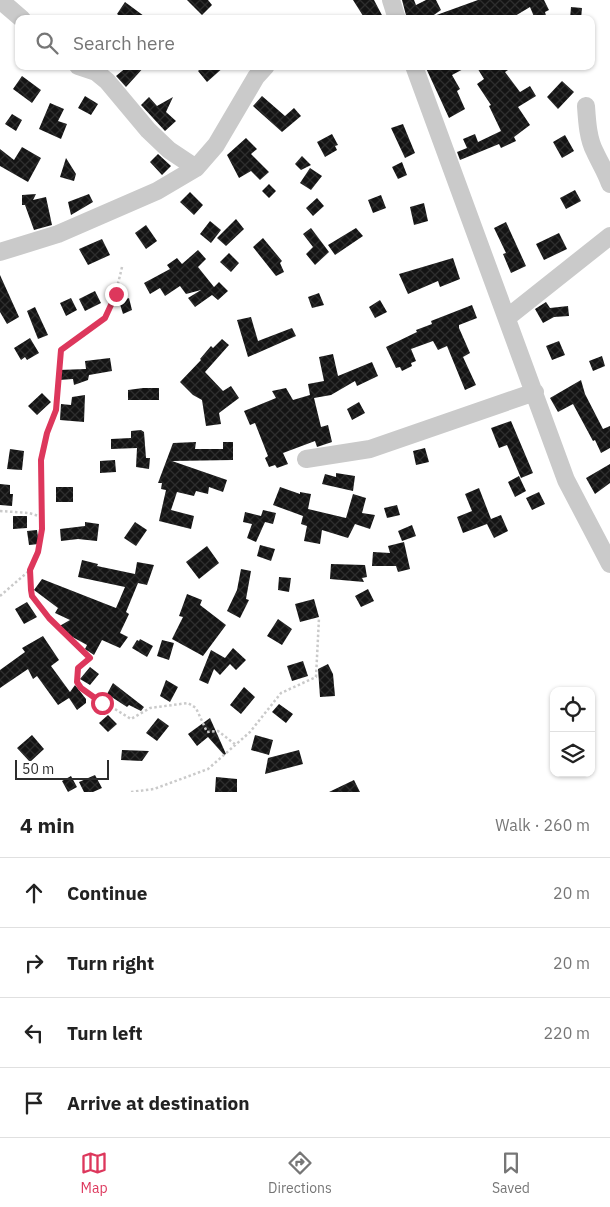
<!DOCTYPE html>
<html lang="en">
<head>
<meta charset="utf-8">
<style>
  body { margin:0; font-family:"IBM Plex Sans",sans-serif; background:#f2f2f2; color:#222 }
  .controls { position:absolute; right:15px; bottom:15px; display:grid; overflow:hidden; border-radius:10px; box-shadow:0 1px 4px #0004 }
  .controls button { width:45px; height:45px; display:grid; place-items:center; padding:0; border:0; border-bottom:1px solid #e0e0e0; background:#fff; color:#222; font:25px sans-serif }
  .scale { position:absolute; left:15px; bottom:12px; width:94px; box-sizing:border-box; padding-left:5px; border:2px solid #2d2d2d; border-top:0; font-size:14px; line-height:18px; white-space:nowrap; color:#2d2d2d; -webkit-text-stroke:4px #fff; paint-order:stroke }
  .stop { position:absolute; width:15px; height:15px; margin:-11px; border:4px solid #dd375c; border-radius:50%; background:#fff }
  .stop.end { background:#dd375c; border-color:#fff; box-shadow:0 1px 5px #0008 }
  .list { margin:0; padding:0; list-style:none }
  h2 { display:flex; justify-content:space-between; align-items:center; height:65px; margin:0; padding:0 20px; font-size:21px }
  h2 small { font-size:16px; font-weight:400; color:#767676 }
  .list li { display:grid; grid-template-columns:32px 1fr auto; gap:15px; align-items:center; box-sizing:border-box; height:70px; padding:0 20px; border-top:1px solid #e0e0e0 }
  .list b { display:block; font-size:19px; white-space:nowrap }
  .list em { font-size:16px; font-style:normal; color:#767676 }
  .icon { flex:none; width:28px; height:28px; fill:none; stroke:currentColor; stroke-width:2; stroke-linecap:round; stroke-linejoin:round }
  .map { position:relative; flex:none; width:610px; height:792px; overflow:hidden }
  .search { position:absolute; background:#fff; box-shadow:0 1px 4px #0004; left:15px; right:15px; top:15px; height:55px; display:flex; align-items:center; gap:12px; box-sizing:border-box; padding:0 18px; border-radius:10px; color:#767676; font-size:19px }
  .sheet { height:345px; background:#fff }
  nav { display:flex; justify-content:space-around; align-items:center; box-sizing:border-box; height:70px; border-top:1px solid #e0e0e0; background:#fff; font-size:14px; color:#767676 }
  nav a { display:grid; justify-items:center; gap:2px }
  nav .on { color:#dd375c }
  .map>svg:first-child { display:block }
  .building { fill:url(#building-cross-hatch) }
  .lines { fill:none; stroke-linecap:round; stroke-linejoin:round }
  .path { stroke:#cacaca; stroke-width:2.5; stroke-dasharray:2.5 2.5; stroke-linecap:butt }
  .minor { stroke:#cacaca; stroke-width:18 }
  .route { stroke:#dd375c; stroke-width:6 }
</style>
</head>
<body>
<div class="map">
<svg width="610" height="792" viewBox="0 0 610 792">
  <defs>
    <pattern id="building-cross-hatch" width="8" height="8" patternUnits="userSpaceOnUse" patternTransform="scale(1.25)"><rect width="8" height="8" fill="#141414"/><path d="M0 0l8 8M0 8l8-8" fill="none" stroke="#2e2e2e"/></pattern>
  </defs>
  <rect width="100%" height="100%" fill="#fff"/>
  <path class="building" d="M187,0H208L212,5L202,15Z
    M353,0H374L384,19H365Z
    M402,0H414L416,5L426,0H436L441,10L431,17L478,0H544L549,10L545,12L547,19H535L530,7L510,19H407Z
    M125,2L148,19H124L117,14Z
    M571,7L582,8L581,19H570Z
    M128,66H145L126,87L116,76Z
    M203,66H225L207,82L198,71Z
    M425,66H469L452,75L460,89L457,91L465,109L449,118Z
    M476,66H514L505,72L520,92L530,86L536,96L518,107L530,125L514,137L516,141L501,148L499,144L460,160L457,152L467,148L463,139L475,134L478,142L501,131L489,106L491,105L477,84L484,79Z
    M22,76L41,90L32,103L13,89Z
    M562,81L574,92L558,109L547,97Z
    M85,96L98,104L91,115L78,108Z
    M262,96L285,116L294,108L301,116L282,132L253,106Z
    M149,97L157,106L173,97L166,112L176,121L165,131L141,105Z
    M50,103L64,109L58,121L67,124L61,139L39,129Z
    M12,114L22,120L16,131L5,124Z
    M403,124L415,153L405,158L391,128Z
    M332,134L338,145L335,146L337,150L325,157L317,142Z
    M565,135L574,151L562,158L553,142Z
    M246,138L257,149L251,154L269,172L260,180L251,171L239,178L227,155Z
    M22,147L41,158L28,182L0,166V149L14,160Z
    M158,154L171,166L162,175L150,162Z
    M302,156L311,165L301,170L295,164Z
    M66,158L76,174L74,181L60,177Z
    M402,162L407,175L398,179L392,167Z
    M310,168L322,176L311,190L300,183Z
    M269,184L276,191L269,198L262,191Z
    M575,190L581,201L566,209L560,198Z
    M190,192L203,205L194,215L180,202Z
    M36,194L33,200L46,197L52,225L34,230L25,205H22V195Z
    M89,194L93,202L71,215L68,202Z
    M381,195L386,208L373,213L368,200Z
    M317,198L324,206L313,216L306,208Z
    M424,203L428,221L414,225L410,207Z
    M236,219L244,229L226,246L217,238Z
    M210,221L221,230L211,243L200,234Z
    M506,222L526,266L511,273L503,254L506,253L494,228Z
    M146,225L157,241L146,249L135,233Z
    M311,228L329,252L315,265L306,254L313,247L303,234Z
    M356,228L363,236L335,255L328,245Z
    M559,233L567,249L544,260L536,244Z
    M263,238L282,261L280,263L284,272L276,276L253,247Z
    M102,239L110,255L88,265L79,249Z
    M198,250L206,259L198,267L214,287L219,282L228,291L218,300L212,295L195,307L188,298L201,290L186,294L180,286L165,296L160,288L150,294L144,283L170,269L167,265L177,258L182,264Z
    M229,253L239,263L231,272L220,262Z
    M453,258L460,279L440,287L438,281L408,294L399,274Z
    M0,275L19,317L7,324L0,312Z
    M95,291L101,303L85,311L79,299Z
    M319,293L324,305L312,308L308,297Z
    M71,298L77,310L66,316L60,303Z
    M129,298L132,310L123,314L119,301Z
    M380,300L387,312L375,318L369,307Z
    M546,302L550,308L568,306L569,316L554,317L543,323L535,309Z
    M472,305L477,318L459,325V328L470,353L463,357L476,385L465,390L447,346L438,350L433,341L411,349L416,361L411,363L412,366L402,371L400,367L396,368L386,347L417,332L416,330L432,324L431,321Z
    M35,307L48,335L38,339L27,311Z
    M251,317L258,341L292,328L296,336L248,357L237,320Z
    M30,338L39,353L27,360L25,357L21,360L14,348Z
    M222,339L229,345L205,372L223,391L231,386L239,398L219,413L221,424L206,426L202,400L193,395L180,382L201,360L200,359L211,346L213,348Z
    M559,341L565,355L552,360L546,346Z
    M333,354L338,376L372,362L378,376L357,386L355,381L331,395L314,398L321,427L328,425L332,442L317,447L315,441L283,453L288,464L277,468L275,465L269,467L265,458L268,456L255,423L250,425L244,411L276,398L272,391L286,388L293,400L310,395L308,384L324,381L319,357Z
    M602,356L605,366L593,371L589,361Z
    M110,358L112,371L89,375L88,380L74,385L73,379L59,380V370L86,369L85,361Z
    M581,380L585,394L603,429L610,426V448L601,453L595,440L593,441L573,404L558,412L550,398Z
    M143,388H159V400H128V390Z
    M42,393L51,402L37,415L28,406Z
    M85,395L84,422L60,420L61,404L71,405L72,397Z
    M359,402L365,413L352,420L347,409Z
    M511,421L533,473L521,478L507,445L499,448L491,428Z
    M141,430L144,432L146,458H150L149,469L136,467L137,448L111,449V439L131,438V431Z
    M196,442L195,449H223V442H233V460L172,461L227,480L223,492L209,487L208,494L196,491L194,496L177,492L171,510L194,516L191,529L159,521L166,490L161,489L162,483H158L173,443Z
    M425,448L429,462L416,465L413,451Z
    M10,449L24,451L22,470L7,469Z
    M115,460L116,472L100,473V461Z
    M610,464V483L595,494L586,478Z
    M336,473L355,476L353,491L322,484L325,474L336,477Z
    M519,476L526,491L515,497L508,482Z
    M0,484L10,485V494H13L12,506L0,505Z
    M56,487H73V502H56Z
    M280,487L300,494V492L311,494L308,509L346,518L353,494L366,498L362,513L375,515L370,529L355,524L348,538L322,530L320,544L304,541L307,526L301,524L303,516L273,505Z
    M479,488L491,519L501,515L508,531L494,538L487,524L463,533L457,517L472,511L465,494Z
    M539,492L545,504L532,510L526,498Z
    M397,505L400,515L387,518L384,508Z
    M263,510L276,513L273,524L265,522L256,542L247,538L252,524L243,522L245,512L261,516Z
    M13,516H27V528L13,529Z
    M85,522L99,524L97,541L78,539L61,541L60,529L85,526Z
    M135,522L147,530L136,546L124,538Z
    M412,525L416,536L402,541L398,531Z
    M37,530L39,544L29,545L27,531Z
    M404,542L410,569L398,572L396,566H372L373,552L390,553L388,546Z
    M260,545L275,549L271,561L257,556Z
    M207,546L219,563L199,579L186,562Z
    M82,560L98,564L97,566L135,574L137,562L154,565L147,585L138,583L126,612L129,614L120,633L128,637L120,648L102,640L94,655L85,649L87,645L56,628L70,620L55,613L58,608L34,590L42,579L116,608L125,587L78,577Z
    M331,564L365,565L367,577L362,578L364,582L330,579Z
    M241,569L251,571L246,599L249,600L240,618L227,611L237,590Z
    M279,577L291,578L289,592L278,590Z
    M368,589L374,601L361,607L355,596Z
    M187,594L202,600L200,605L226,625L203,656L172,639L183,617L179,616Z
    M314,599L319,617L300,622L295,604Z
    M27,602L37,617L24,624L15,609Z
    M278,619L292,629L282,645L267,636Z
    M43,636L59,660L51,666L70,692L75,685L86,699V703L77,710L69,698L58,705L37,676L33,679L28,669L0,688V670L25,652L22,648Z
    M140,639L153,646L147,657L132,648L137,640L139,641Z
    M162,640L174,643L169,660L157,656Z
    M233,648L246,660L236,670L230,664L220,675L214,669L208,684L199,680L211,650L225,658Z
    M303,661L308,676L292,681L287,666Z
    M328,664L333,674L335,696L320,697L318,669Z
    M90,667L99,674L90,685L80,679Z
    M166,680L178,687L170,702L160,696Z
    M113,683L144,707L141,711L129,705L127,707L107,694Z
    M244,687L255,697L241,714L230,705Z
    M279,704L293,714L286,723L272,712Z
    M108,715L117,724L108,732L99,723Z
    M158,718L169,726L157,741L146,733Z
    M210,718L226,754L224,755L208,737L197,746L188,734Z
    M32,735L44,749L30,762L17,748Z
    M255,735L273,740L269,755L251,750Z
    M122,750L149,751L142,761L121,760Z
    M299,750L303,764L265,774L268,758Z
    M95,775L102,788L93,792H84L79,782Z
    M71,776L77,787L68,792L62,781Z
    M216,777L237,779V792H215Z
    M354,780L360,792H329Z"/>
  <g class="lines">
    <path class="path" d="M122,267C111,315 104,324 61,350L55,410L47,433L41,460L42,529L38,552L30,570L31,590L32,595L49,618L90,657L78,668L77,682L81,688L131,719L150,708L188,703L196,708L207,732L218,731L236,745
      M0,511L29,513L42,517
      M0,596L30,570
      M131,792L154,789L208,769L250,732L281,693L316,677L319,618"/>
    <path class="minor" d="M0,0L22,19
      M391,0L397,19
      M78,66L96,72L107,81L148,130L169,150L196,168
      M414,66L566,480L610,564
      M586,106C587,121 588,139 595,152C600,163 606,172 610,184
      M0,252L58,234L157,191L196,168L216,145L256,77L266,66
      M508,317L610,236
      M306,459L370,449L535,392"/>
  </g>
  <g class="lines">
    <path class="route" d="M102,703L81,688L77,682L78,668L90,658L49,618L32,596L31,590L30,570L38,552L42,529L41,460L47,433L56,410L61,350L105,318L116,294"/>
  </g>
</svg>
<div class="controls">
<button><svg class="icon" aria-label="locate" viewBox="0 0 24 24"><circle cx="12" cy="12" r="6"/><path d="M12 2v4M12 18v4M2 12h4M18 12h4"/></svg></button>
<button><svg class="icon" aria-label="layers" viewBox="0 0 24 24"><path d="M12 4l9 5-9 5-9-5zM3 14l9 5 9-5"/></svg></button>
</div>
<div class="scale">50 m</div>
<div class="stop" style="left:102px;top:703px"></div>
<div class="stop end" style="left:116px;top:294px"></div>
<div class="search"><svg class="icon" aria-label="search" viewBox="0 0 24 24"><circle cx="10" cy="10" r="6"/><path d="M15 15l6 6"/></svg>Search here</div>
</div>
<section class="sheet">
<h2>4 min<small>Walk · 260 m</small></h2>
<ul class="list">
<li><svg class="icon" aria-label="ahead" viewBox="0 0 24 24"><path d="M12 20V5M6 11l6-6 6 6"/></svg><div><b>Continue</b></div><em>20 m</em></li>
<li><svg class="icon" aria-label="right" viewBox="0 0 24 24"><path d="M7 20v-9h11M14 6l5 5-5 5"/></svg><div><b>Turn right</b></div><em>20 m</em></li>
<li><svg class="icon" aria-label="left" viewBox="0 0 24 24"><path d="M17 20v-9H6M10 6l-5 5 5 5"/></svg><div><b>Turn left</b></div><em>220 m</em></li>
<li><svg class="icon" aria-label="arrive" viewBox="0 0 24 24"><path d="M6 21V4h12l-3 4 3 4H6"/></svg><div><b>Arrive at destination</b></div></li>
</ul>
</section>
<nav>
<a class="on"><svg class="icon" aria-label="map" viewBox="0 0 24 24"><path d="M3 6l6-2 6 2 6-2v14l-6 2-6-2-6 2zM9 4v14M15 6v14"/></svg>Map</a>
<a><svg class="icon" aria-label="directions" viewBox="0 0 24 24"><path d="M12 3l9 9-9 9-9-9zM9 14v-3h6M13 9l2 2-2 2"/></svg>Directions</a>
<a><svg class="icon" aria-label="saved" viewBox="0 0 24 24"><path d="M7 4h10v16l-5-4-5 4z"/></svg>Saved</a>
</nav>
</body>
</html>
